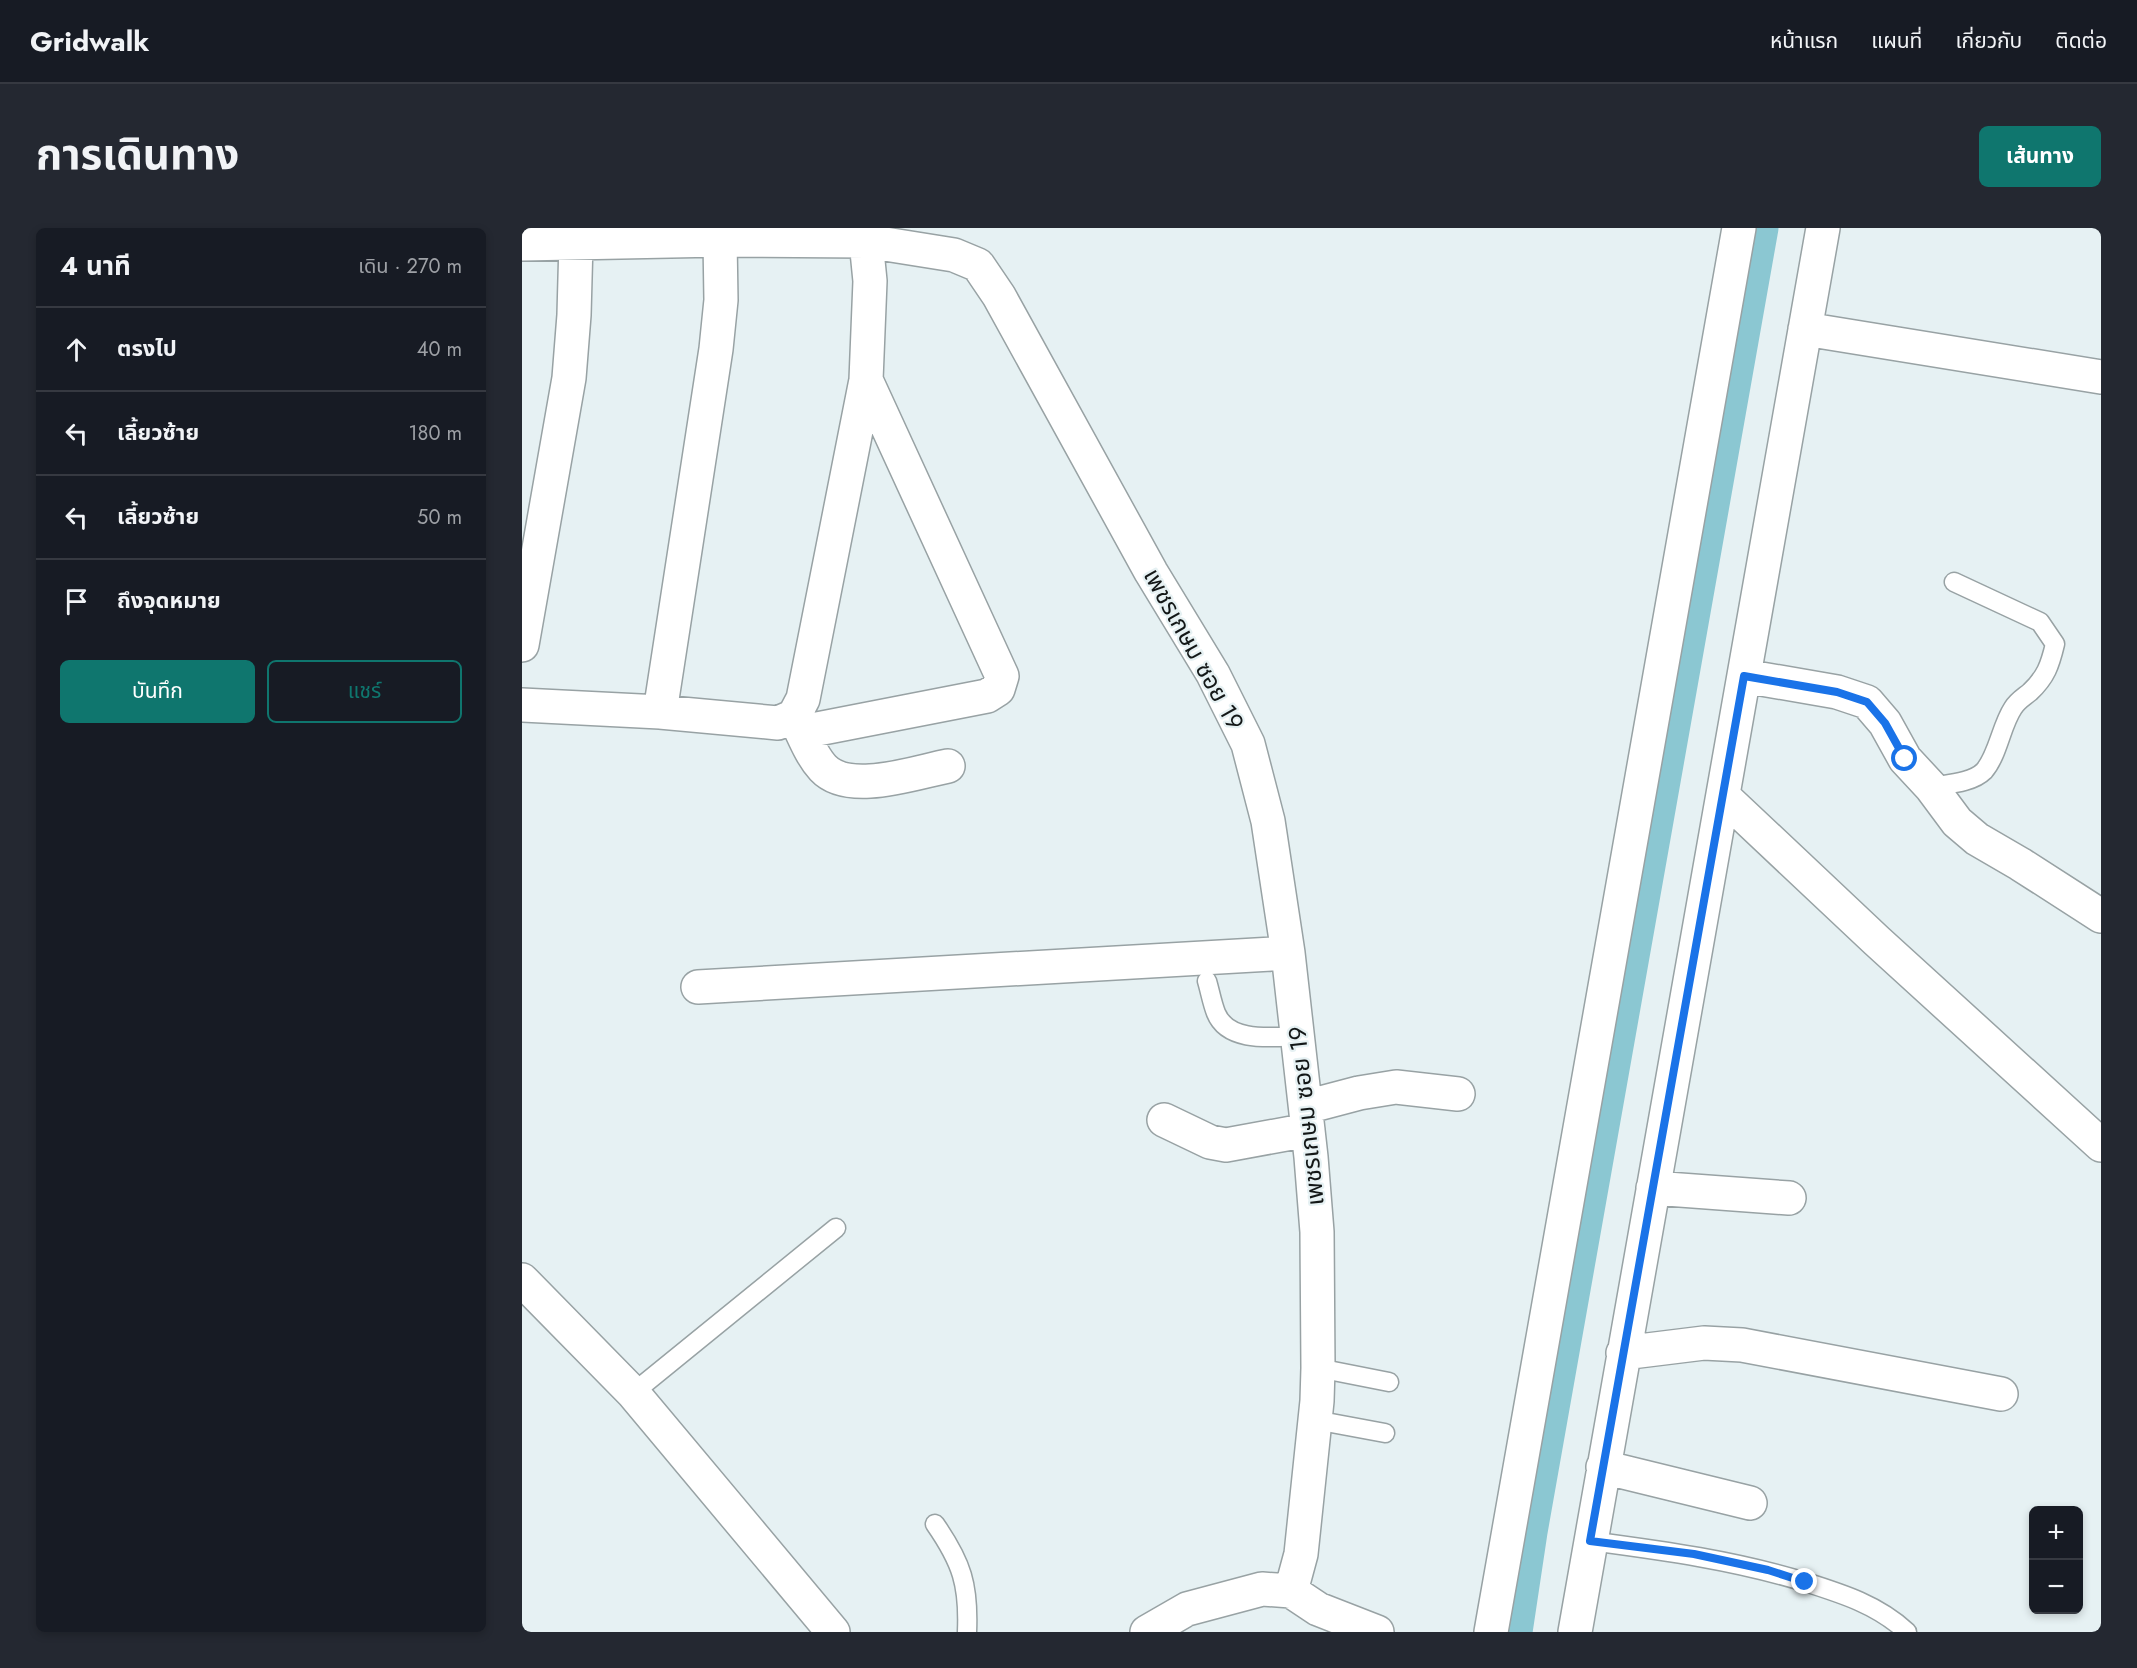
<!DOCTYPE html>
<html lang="th">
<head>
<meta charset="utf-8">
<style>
  body { margin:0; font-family:Jost,"Noto Sans Thai",sans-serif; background:#242831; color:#f1f3f6 }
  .controls { position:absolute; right:18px; bottom:18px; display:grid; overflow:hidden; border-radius:9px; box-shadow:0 3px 9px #0003 }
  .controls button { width:54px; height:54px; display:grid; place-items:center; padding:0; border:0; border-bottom:2px solid #363941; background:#171b24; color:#f1f3f6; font:30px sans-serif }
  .stop { position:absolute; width:18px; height:18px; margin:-14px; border:4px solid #1a73e8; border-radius:50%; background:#fff }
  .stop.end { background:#1a73e8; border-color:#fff; box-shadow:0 2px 6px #0008 }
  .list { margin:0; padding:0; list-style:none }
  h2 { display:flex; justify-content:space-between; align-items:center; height:78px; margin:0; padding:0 24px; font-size:26px }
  h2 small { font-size:20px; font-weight:400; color:#9ea1a6 }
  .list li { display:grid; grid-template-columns:39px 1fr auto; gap:18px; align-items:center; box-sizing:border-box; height:84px; padding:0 24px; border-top:2px solid #363941 }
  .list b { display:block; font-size:22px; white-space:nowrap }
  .list em { font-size:20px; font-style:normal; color:#9ea1a6 }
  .actions { display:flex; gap:12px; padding:18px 24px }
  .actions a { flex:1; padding:14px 0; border:2px solid #0f766e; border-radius:9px; text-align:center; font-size:21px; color:#0f766e }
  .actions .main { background:#0f766e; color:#fff }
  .icon { flex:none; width:33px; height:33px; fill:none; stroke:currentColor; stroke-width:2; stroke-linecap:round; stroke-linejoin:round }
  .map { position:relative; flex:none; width:1579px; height:1404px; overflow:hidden; border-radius:9px }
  header { display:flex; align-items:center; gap:36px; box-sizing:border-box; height:84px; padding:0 30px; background:#171b24; border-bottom:2px solid #363941 }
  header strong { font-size:28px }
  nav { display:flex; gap:33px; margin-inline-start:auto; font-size:21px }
  .intro { display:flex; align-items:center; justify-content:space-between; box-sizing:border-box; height:144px; padding:0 36px }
  h1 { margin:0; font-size:42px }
  .button { padding:15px 27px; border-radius:9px; background:#0f766e; color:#fff; font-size:21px; font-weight:700 }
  main { display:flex; gap:36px; padding:0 36px }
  aside { flex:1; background:#171b24; border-radius:9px; box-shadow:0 3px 9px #0003 }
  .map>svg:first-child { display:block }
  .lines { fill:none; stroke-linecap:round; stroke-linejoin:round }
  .canal { stroke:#8bc7d2; stroke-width:33 }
  .service-casing { stroke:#98a2a4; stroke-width:21 }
  .minor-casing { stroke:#98a2a4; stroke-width:36 }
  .service { stroke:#fff; stroke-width:18 }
  .minor { stroke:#fff; stroke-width:33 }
  .route { stroke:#1a73e8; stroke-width:8 }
  .labels { text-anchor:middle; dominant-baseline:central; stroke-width:4.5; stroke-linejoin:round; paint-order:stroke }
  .street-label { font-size:24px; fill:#131717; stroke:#e6f1f3 }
</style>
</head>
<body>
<header>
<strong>Gridwalk</strong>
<nav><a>หน้าแรก</a><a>แผนที่</a><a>เกี่ยวกับ</a><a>ติดต่อ</a></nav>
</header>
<div class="intro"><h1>การเดินทาง</h1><a class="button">เส้นทาง</a></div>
<main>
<aside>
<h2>4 นาที<small>เดิน · 270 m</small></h2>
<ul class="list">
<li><svg class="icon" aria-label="ahead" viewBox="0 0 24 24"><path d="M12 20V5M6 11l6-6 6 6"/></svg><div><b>ตรงไป</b></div><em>40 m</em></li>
<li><svg class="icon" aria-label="left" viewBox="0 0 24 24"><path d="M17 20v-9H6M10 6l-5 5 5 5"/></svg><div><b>เลี้ยวซ้าย</b></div><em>180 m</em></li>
<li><svg class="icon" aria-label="left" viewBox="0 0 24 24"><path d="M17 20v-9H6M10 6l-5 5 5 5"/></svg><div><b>เลี้ยวซ้าย</b></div><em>50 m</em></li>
<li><svg class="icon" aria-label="arrive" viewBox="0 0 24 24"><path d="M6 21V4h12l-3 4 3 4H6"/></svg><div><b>ถึงจุดหมาย</b></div></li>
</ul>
<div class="actions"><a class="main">บันทึก</a><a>แชร์</a></div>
</aside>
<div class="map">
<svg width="1579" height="1404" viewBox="0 0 1579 1404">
  <rect width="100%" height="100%" fill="#e6f1f3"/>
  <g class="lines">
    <path class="canal" d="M994,1404L1009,1304L1240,0"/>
    <defs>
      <path id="service" d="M1409,559C1425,556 1450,555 1462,543C1476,527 1479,498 1491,480C1495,473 1502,469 1508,464C1524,449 1528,437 1533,416L1518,394L1432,354
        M685,753C688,763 690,775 694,785C706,815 750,809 776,808
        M796,1140L867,1154
        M111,1165L314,1000
        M793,1192L863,1205
        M413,1296C440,1335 447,1357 445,1404
        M1068,1313C1143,1323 1211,1332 1283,1354C1321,1366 1356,1377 1385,1404"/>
      <path id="minor" d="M0,16L198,12L344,13L432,27L456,37L477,68L629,344L691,446L726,516L746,593L766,725L789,929L795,1004L796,1140L795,1173L779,1326L769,1363L740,1361L665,1381L625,1404
        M1283,101L1579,149
        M0,417L47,150L52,87L54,14
        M1222,448L1315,464L1345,474L1363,495L1383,531L1409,559L1435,594L1455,611L1498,636L1579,688
        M0,477L138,484L256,495L272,488L281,471L344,152L348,53L344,13
        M138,484L194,121L199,72L198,12
        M272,488C281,505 288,526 301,540C327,568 394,544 426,538
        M280,504L465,468L476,461L480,448L344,152
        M1201,568L1355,713L1579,917
        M176,759L766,725
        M784,879L837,865L874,859L936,866
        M642,892L688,914L704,917L786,902
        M1131,960L1267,970
        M0,1052L111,1165L311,1404
        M1101,1125L1182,1115L1220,1117L1479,1166
        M1081,1239L1228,1275
        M769,1363L796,1381L855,1404
        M969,1404L1217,0
        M1053,1404L1301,0"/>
    </defs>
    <use href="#service" class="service-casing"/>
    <use href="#minor" class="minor-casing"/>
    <use href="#service" class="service"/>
    <use href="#minor" class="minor"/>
  </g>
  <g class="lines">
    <path class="route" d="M1283,1354L1246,1342L1172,1326L1068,1313L1222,448L1315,464L1345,474L1363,495L1383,531"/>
  </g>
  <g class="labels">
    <g class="street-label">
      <text transform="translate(672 421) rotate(61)">เพชรเกษม ซอย 19</text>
      <text transform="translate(784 888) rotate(-96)">เพชรเกษม ซอย 19</text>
    </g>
  </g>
</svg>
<div class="controls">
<button>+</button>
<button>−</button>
</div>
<div class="stop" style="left:1383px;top:531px"></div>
<div class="stop end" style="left:1283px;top:1354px"></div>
</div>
</main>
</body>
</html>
